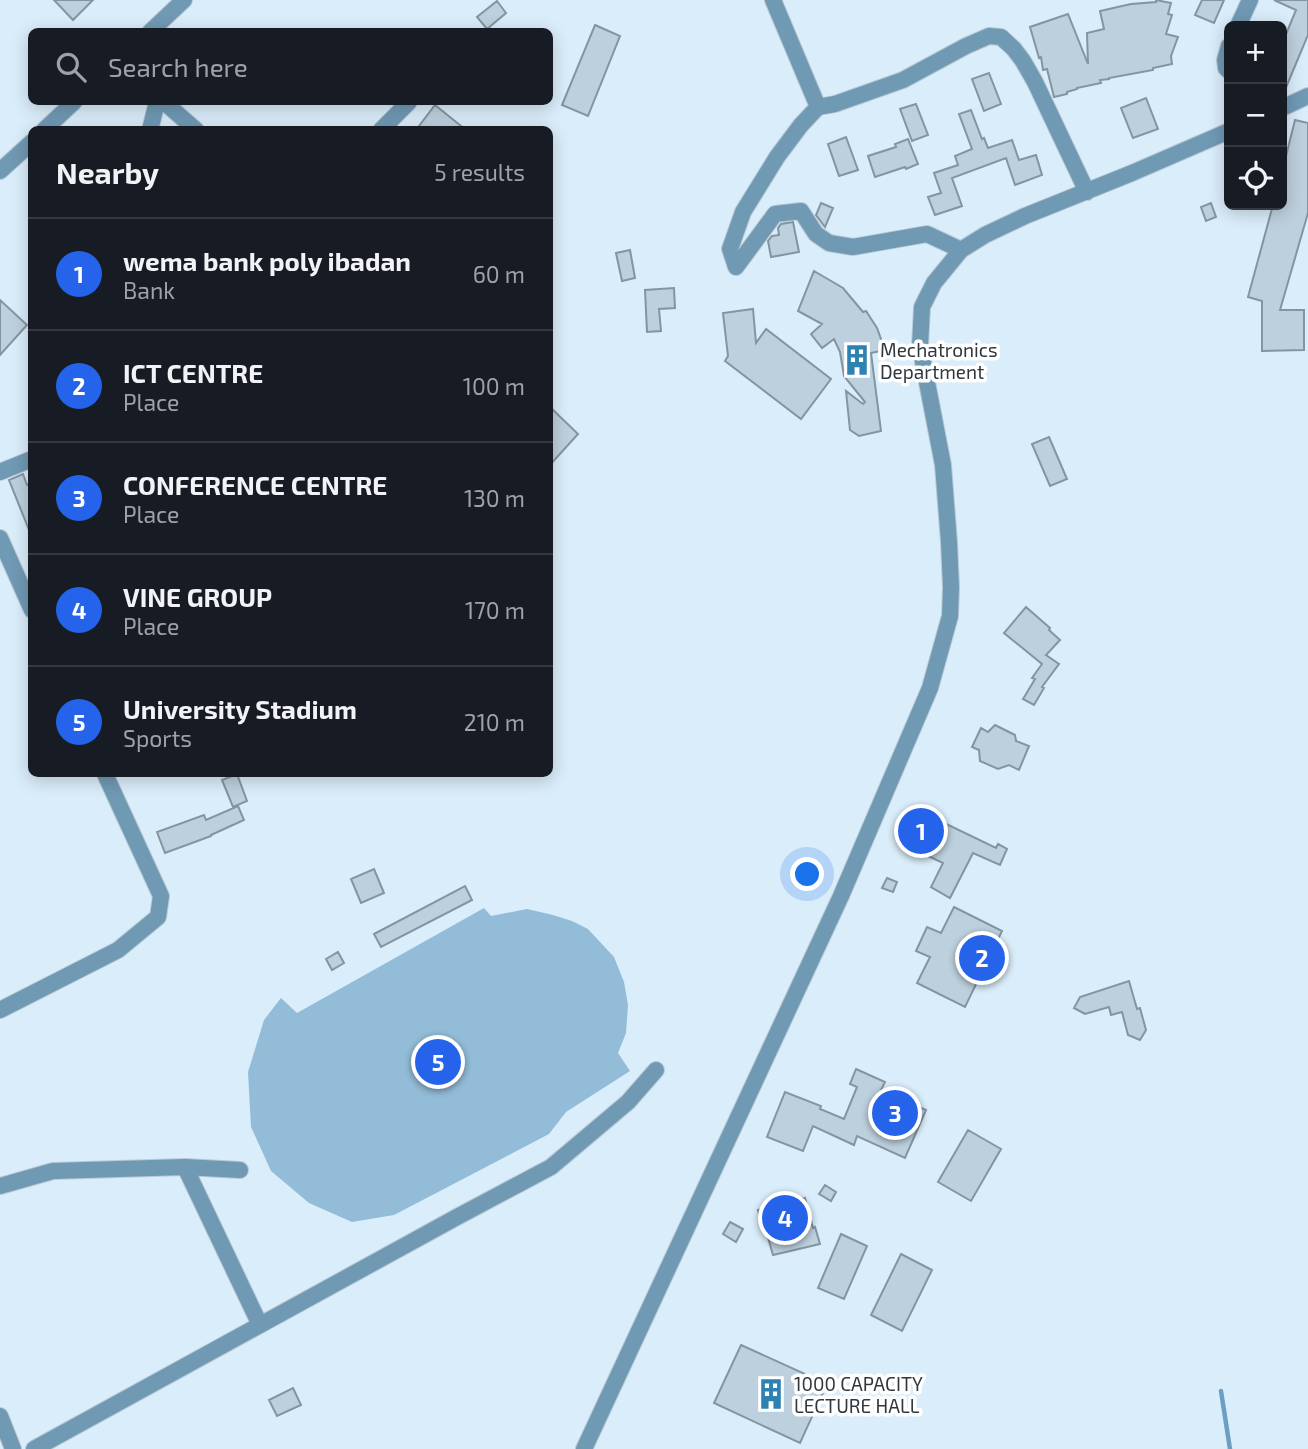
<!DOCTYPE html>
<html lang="en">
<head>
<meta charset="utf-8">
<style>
  body { margin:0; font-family:"Exo 2",sans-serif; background:#20242c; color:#f1f3f6 }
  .controls { position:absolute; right:21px; top:21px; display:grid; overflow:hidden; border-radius:10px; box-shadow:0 4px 18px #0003 }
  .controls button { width:63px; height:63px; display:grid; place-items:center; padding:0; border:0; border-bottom:2px solid #363941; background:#171b24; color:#f1f3f6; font:35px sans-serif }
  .you { position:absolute; left:808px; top:875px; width:24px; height:24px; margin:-18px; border:5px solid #fff; border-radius:50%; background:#1a73e8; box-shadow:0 0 0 10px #1a73e833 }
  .badge { display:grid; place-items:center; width:46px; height:46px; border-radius:50%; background:#2563eb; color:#fff; font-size:23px; font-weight:700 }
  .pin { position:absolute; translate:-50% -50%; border:4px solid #fff; box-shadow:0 2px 7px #0006 }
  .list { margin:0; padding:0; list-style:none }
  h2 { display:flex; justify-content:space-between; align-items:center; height:91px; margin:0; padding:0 28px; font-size:30px }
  h2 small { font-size:23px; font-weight:400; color:#9ea1a6 }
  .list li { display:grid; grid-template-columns:46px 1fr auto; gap:21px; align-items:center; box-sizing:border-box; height:112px; padding:0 28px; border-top:2px solid #363941 }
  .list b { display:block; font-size:26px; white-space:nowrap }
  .list p { margin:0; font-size:23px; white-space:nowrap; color:#9ea1a6 }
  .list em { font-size:23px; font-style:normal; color:#9ea1a6 }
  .icon { flex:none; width:38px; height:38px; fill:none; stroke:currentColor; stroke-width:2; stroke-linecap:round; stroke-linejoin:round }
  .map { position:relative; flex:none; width:1308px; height:1449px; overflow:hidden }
  .search { position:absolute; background:#171b24; box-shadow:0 4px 18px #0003; left:28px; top:28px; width:525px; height:77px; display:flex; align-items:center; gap:18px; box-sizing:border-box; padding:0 24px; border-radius:10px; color:#9ea1a6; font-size:26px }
  .panel { position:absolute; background:#171b24; box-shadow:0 4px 18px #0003; left:28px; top:126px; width:525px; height:651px; border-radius:10px }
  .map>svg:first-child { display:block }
  .green { fill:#93bcd8 }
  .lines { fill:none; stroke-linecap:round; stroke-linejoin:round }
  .stream { stroke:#6b9ec0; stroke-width:4.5 }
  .building { fill:#bdd0dd; stroke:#8495a2; stroke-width:2 }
  .minor-casing { stroke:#b8c9d4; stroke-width:18 }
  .minor { stroke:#7099b4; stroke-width:16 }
  .labels { text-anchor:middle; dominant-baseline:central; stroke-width:7; stroke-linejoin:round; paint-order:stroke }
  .poi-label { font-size:19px; fill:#30373d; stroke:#fff; text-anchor:start }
</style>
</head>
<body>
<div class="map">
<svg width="1308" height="1449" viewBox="0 0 1308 1449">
  <rect width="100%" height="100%" fill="#daedfa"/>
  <path class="green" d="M484,908L491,916L527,909L553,915L572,921L588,929L614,957L624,982L628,1005L626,1033L618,1053L630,1071L566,1112L549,1134L394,1215L352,1222L309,1203L271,1171L251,1127L248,1072L264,1020L281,998L297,1013Z"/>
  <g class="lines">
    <path class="stream" d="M1221,1391L1230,1449"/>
  </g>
  <path class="building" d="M54,0H93L73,20Z
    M1156,0L1171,3L1168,14L1172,15L1166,34L1178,37L1171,56L1172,64L1153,68V70L1109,78V79L1100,80L1101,83L1077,88V89L1067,92V94L1054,97L1047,69L1043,70L1041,57L1039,58L1030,27L1068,14L1088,64L1087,33L1104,29L1100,11L1131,4L1156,2Z
    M1202,0H1224L1214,23L1195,15Z
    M1274,0H1308V35L1282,97V44L1296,10Z
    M497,1L506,13L487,29L477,17Z
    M595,25L620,36L588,116L562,105Z
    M989,73L1001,104L984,111L972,79Z
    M1146,98L1158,129L1133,138L1121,108Z
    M916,104L928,135L912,141L900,109Z
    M435,105L466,130H416Z
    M971,110L982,139L984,138L988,148L1012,140L1019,160L1036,155L1042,175L1015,185L1006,158L952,178L962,206L935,215L928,197L941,193L934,173L958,165L955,156L972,149L959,114Z
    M1295,120L1308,123V213L1280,310H1304V350L1262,351V301L1248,297L1273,205H1282V172Z
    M846,137L858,170L839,176L828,144Z
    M908,139L918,164L906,169L905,167L875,177L868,156L896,147L895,144Z
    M821,203L833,208L825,227L816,215Z
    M1211,203L1216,217L1206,221L1201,207Z
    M793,222L799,252L771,257L768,241L772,236L779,235L778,228L781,224Z
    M630,250L635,278L622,281L616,253Z
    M814,271L843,288L863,312L866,311L877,328L885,350L871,353L881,431L859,436L850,430L846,391L863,404L865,402L844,376L840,352L834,339L822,348L811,334L822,324L798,311Z
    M674,288L675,308L659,309L661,331L647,332L645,290Z
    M0,300L27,325L0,355Z
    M753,309L756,343L766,329L831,379L801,419L725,361L728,356L723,313Z
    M550,407L578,434L550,465Z
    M1049,437L1067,479L1050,486L1032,444Z
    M23,474L27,485L32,483L31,535L9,480Z
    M1026,607L1050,628L1049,630L1060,640L1046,655L1059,664L1042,687L1044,688L1034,705L1023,699L1035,679L1032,678L1042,664L1004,633Z
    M995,725L1015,735L1016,741L1029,746L1019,770L1009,765L998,769L980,761L979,750L972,747L981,728L988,732Z
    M237,774L247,801L233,807L222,780Z
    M238,806L244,820L211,835V836L165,853L157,832L204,815L206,820Z
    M940,821L996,848L998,844L1007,849L1000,865L973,853L950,898L931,887L943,863L924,854Z
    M374,869L384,893L361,903L351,879Z
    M887,878L897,882L893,892L882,888Z
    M465,886L472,900L381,947L374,934Z
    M954,907L1002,931L990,956L997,959L985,983L978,980L965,1007L917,983L930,957L916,951L927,927L941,933Z
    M338,952L344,963L332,970L326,959Z
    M1129,981L1137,1009L1140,1008L1146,1030L1140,1040L1128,1035L1122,1012L1111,1015L1109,1007L1085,1014L1074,1008L1080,997Z
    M856,1069L885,1082L881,1090L926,1110L905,1158L857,1136L854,1145L813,1126L803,1151L767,1137L785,1092L821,1106L820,1109L844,1119L857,1087L850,1084Z
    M968,1130L1001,1149L971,1201L938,1182Z
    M825,1185L836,1192L831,1201L819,1194Z
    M805,1198L813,1228L815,1227L820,1244L773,1255L765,1227L763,1228L758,1210Z
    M730,1222L743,1229L736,1242L723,1234Z
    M841,1234L867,1246L844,1299L818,1288Z
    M901,1254L932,1270L902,1331L871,1315Z
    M741,1345L827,1384L800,1443L714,1403Z
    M293,1388L301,1405L277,1416L269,1400Z"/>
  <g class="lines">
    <defs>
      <path id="minor" d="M773,0L818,107
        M1238,26L1250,0
        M150,32L184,0
        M1229,46L1225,60L1226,68L1229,71
        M161,102H164L196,130
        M1282,108L1308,96
        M44,130L74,102
        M150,130L157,102
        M381,130L409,102
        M0,171L32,142
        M961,250L927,234L853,247L829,243L816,234L801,211L775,214L736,267L730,249L743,212L777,157L801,125L818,107L835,104L903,80L966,46L989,36L1001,37L1014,49L1023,61L1035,82L1087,192
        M0,472L32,459
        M0,538L32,610
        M0,1010L118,950L158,917L161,896L105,774
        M185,1167L260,1325
        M0,1186L53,1171L185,1167L240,1170
        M0,1416L13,1449
        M34,1449L457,1217L551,1167L628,1102L656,1070
        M584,1449L841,896L930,688L950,616L951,587L949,542L943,465L920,346L922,307L934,283L961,250L985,235L1025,216L1132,173L1229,131"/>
    </defs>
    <use href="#minor" class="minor-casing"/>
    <use href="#minor" class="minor"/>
  </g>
  <defs>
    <symbol id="building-bare" viewBox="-9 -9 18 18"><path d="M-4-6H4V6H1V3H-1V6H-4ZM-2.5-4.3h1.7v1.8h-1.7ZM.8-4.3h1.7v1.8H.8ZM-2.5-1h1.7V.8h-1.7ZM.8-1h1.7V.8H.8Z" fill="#2e82b2" stroke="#fff" stroke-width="2.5" paint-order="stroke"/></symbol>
  </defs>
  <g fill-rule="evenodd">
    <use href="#building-bare" x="835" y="338" width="44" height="44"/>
    <use href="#building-bare" x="749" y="1372" width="44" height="44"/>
  </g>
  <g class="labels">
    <g class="poi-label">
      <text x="880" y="349">Mechatronics<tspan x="880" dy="22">Department</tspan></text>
      <text x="794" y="1383">1000 CAPACITY<tspan x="794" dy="22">LECTURE HALL</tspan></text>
    </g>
  </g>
</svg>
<div class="controls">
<button>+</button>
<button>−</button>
<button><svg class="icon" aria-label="locate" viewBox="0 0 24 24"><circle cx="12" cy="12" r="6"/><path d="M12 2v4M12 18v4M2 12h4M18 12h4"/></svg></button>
</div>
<div class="you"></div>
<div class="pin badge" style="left:921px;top:831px">1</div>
<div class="pin badge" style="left:982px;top:958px">2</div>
<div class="pin badge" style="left:895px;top:1113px">3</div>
<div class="pin badge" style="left:785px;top:1218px">4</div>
<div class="pin badge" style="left:438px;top:1062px">5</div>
<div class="search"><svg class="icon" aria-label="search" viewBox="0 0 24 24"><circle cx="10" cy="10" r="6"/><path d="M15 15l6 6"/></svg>Search here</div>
<section class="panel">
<h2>Nearby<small>5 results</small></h2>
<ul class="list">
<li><span class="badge">1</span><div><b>wema bank poly ibadan</b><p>Bank</p></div><em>60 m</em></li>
<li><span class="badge">2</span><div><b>ICT CENTRE</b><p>Place</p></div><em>100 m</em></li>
<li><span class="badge">3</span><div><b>CONFERENCE CENTRE</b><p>Place</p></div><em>130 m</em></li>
<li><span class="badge">4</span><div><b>VINE GROUP</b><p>Place</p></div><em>170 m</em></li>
<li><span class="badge">5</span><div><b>University Stadium</b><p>Sports</p></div><em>210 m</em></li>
</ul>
</section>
</div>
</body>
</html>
